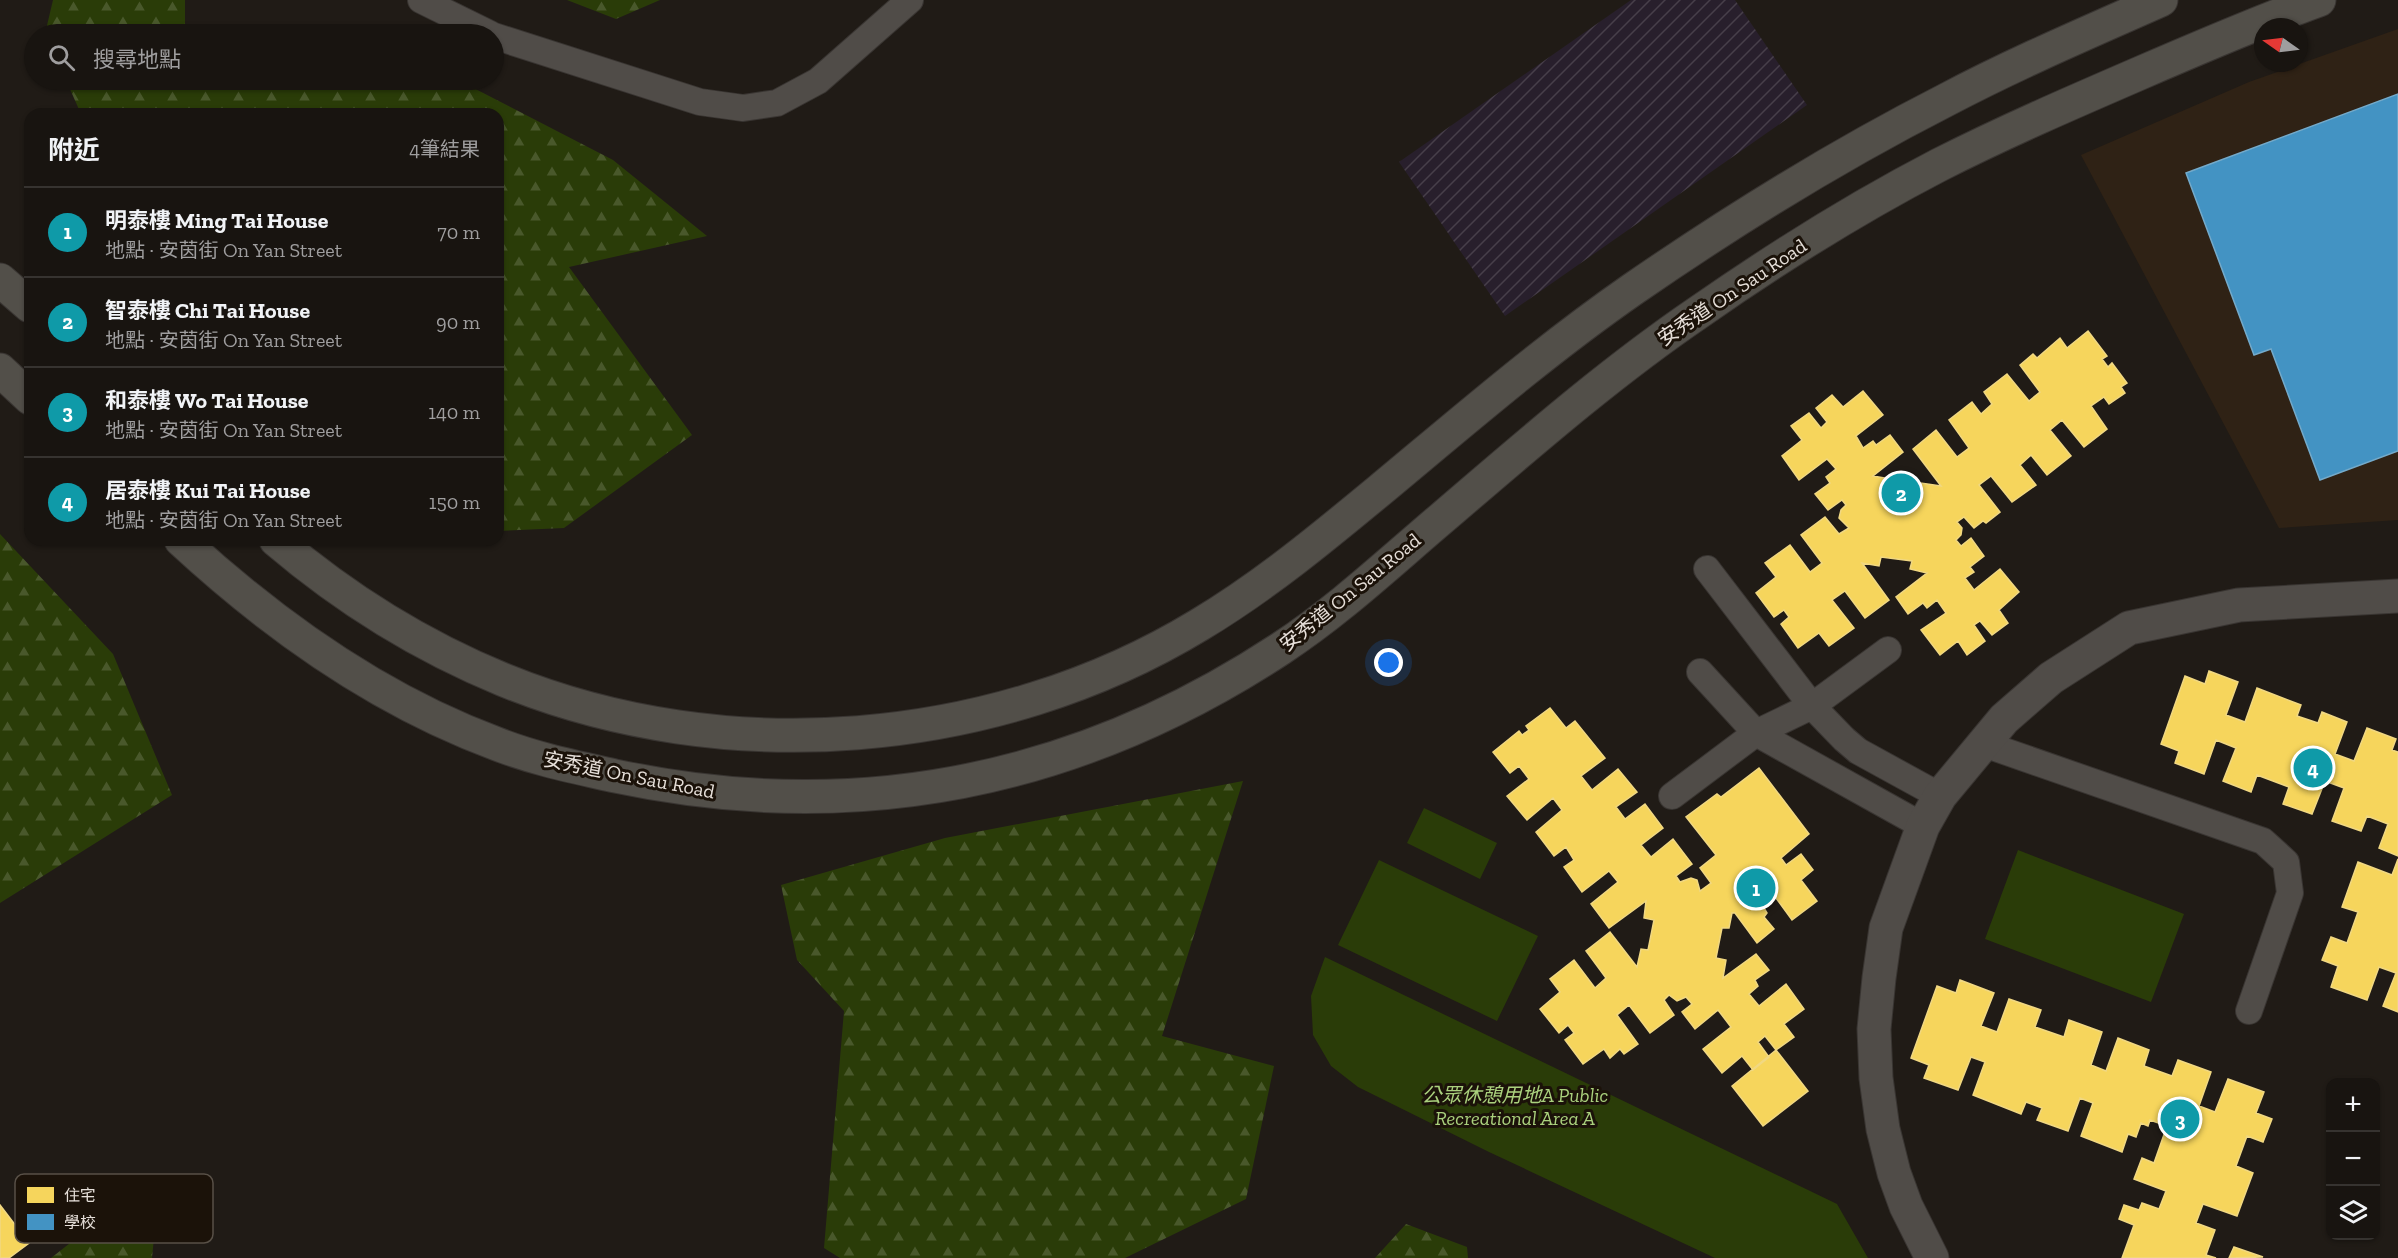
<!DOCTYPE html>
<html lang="zh-TW">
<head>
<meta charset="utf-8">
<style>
  body { margin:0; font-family:"Zilla Slab","Noto Sans TC",serif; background:#25211e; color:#f1f3f6 }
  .controls { position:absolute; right:18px; bottom:18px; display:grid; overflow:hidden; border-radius:12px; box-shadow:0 2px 4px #0004 }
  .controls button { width:54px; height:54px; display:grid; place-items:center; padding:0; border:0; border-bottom:2px solid #363330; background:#181410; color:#f1f3f6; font:30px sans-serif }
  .compass { position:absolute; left:2254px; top:18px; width:54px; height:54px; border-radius:50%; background:#181410; box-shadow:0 2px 4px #0004; rotate:284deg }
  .you { position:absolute; left:1389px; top:663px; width:21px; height:21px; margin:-15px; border:4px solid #fff; border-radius:50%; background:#1a73e8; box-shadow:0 0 0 9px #1a73e833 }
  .badge { display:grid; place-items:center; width:39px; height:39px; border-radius:50%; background:#a19a95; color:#fff; font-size:20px; font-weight:700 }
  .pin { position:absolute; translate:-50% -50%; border:3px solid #fff; box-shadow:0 2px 6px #0006 }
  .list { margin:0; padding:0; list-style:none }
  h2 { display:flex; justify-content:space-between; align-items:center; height:78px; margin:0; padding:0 24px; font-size:26px }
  h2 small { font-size:20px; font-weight:400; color:#9f9e9f }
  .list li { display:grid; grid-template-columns:39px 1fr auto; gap:18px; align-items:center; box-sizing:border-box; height:90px; padding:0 24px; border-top:2px solid #363330 }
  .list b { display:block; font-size:22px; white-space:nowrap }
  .list p { margin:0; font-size:20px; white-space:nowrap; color:#9f9e9f }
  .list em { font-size:20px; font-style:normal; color:#9f9e9f }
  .icon { flex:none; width:33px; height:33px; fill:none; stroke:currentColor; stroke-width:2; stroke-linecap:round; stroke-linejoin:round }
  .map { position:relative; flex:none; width:2398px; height:1258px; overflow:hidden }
  .search { position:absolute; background:#181410; box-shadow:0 2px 4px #0004; left:24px; top:24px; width:480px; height:66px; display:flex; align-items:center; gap:15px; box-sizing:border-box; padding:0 21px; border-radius:33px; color:#9f9e9f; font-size:22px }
  .panel { position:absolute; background:#181410; box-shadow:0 2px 4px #0004; left:24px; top:108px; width:480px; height:438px; border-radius:18px }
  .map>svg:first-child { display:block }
  .built { fill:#2f2215 }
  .industrial { fill:url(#industrial-furrows) }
  .green { fill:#2a3c08 }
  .forest { fill:url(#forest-firs) }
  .homes { fill:#f6d55c; stroke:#f1d882; stroke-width:1.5 }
  .schools { fill:#4393c3; stroke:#74aaca; stroke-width:1.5 }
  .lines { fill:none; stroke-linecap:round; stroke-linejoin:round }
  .lane-casing { stroke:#393532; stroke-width:28 }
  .street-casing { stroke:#393532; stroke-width:35 }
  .secondary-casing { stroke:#393532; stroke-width:35 }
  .lane { stroke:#504c48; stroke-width:26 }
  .street { stroke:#504c48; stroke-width:33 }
  .secondary { stroke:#524f49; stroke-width:33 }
  .labels { text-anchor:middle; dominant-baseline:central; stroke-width:6; stroke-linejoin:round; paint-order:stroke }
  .street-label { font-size:20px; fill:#e6dfd9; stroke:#1b1209 }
  .park-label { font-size:20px; font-style:italic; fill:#aad17d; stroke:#1b1209 }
  .key { fill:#1b1209; stroke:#585047; stroke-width:1.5 }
  .key-label { font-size:16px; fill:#e6dfd9 }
</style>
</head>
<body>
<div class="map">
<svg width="2398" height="1258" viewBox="0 0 2398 1258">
  <defs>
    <pattern id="industrial-furrows" width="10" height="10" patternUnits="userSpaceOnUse" patternTransform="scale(1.5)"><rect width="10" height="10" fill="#281f2c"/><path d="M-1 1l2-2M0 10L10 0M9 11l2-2" fill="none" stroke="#473f4a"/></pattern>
    <pattern id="forest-firs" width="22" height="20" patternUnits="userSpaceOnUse" patternTransform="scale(1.5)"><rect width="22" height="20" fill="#2a3c08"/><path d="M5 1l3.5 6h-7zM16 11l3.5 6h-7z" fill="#49582b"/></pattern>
  </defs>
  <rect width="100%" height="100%" fill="#201b16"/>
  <path class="built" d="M2398,29V520L2279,528L2081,155L2249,82Z"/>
  <path class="industrial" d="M1631,0H1735L1807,105L1505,316L1399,162Z"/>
  <path class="green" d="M1424,808L1497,843L1480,879L1407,843Z
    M2018,850L2184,914L2151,1002L1985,939Z
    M1379,860L1538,936L1497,1021L1338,945Z
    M1325,957L1837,1204L1868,1258H1715L1489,1152L1358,1087L1331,1066L1313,1035L1311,996Z"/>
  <path class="forest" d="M53,0H185V34H45Z
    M567,0H660L616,19Z
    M66,80H458L613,160L707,236L569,267L692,435L564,528L498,531V114H81Z
    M0,534L113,654L172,795L0,903Z
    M1243,781L1162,1036L1274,1066L1246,1199L1125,1258H840L824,1248L844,1011L797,960L781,885L945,838Z
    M157,1207L152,1258H51L102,1218Z
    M1406,1224L1467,1247L1468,1258H1375Z"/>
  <path class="homes" d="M2088,331L2107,356L2102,359L2108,367L2112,363L2127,383L2121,387L2125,393L2109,404L2104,397L2091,406L2107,429L2084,447L2062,420L2050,430L2071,456L2047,475L2031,455L2020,465L2036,485L2012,502L1991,476L1979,485L2000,512L1986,523L1983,521L1974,528L1964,517L1957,522L1962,528L1961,535L1956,540L1961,546L1971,538L1984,556L1970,567L1974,572L1965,578L1974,590L2000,569L2019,592L1999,610L2008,623L1992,635L1980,621L1974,625L1985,641L1967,655L1958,641L1940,655L1921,630L1946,613L1937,600L1927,608L1923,603L1908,614L1896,597L1927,573L1910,569L1912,561L1881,557L1879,566L1862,563L1889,600L1865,618L1845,591L1832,600L1854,628L1829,646L1819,633L1798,648L1781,624L1789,617L1784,610L1774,617L1756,593L1776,577L1765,563L1790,545L1810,572L1822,563L1801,535L1825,517L1839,534L1849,528L1839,518L1841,510L1846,505L1842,500L1828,510L1815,494L1830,483L1826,477L1836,469L1827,459L1799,480L1782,456L1802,440L1791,426L1809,413L1821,428L1827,422L1816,408L1832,395L1843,407L1863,391L1883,415L1856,436L1863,448L1873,441L1876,445L1890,435L1903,452L1873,476L1891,479L1888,488L1919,492L1921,483L1941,486L1913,449L1936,430L1957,457L1969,448L1949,420L1972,402L1981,414L1992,404L1984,392L2007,374L2029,401L2040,392L2020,365L2033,354L2037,358L2060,338L2067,348Z
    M2209,671L2238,682L2226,715L2245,722L2257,688L2301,705L2297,716L2318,723L2322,712L2347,722L2335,754L2354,761L2367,728L2396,739L2392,750L2398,752V856L2379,848L2388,824L2367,816L2361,831L2332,821L2344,788L2325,781L2312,814L2283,804L2289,787L2257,775L2251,792L2223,781L2236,748L2216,740L2204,774L2175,763L2179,751L2161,744L2185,676L2205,684Z
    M1550,708L1566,728L1575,721L1605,758L1581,776L1592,790L1618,769L1637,792L1616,807L1625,819L1645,804L1663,828L1641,845L1651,857L1673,839L1692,864L1676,876L1680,882L1691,878L1697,880L1700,891L1711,883L1700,868L1716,855L1686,817L1717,794L1721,797L1759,768L1809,834L1781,858L1786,865L1801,854L1813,870L1801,880L1817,901L1792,920L1773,894L1761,903L1767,913L1764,917L1774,929L1757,943L1735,913H1732L1729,928H1722L1716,958L1726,960L1723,978L1756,954L1769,970L1755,980L1758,986L1749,994L1759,1006L1786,984L1804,1009L1784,1024L1794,1037L1776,1050L1765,1036L1758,1042L1769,1057L1753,1070L1742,1056L1722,1073L1703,1049L1731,1027L1718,1010L1695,1029L1682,1012L1692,1004L1686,997L1677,1001L1669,995L1664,1000L1674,1015L1650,1033L1629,1005L1617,1015L1638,1044L1624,1054L1620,1049L1610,1058L1604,1049L1583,1064L1565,1040L1574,1033L1568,1025L1559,1033L1540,1009L1560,992L1550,979L1574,960L1595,988L1606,978L1586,951L1610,932L1637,967L1641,949L1648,950L1654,920L1644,918L1646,901L1609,928L1591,904L1618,882L1609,871L1582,892L1564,867L1574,860L1566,847L1554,856L1536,832L1562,810L1553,798L1527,820L1507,796L1529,779L1519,766L1510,773L1493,752L1519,731L1522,735L1529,730L1526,726Z
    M2398,859V1012L2383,1006L2396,973L2379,967L2367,1000L2331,987L2338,966L2322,960L2331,937L2347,943L2358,912L2342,907L2358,862L2392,875Z
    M1960,980L1994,993L1981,1026L1997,1032L2009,999L2041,1010L2035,1027L2064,1037L2069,1020L2102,1032L2091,1065L2106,1071L2118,1038L2149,1050L2144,1066L2172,1076L2178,1060L2211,1072L2199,1106L2215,1112L2228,1079L2264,1092L2256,1113L2272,1119L2263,1142L2247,1136L2236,1166L2253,1173L2237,1216L2203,1204L2196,1223L2215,1230L2206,1255L2216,1258H2122L2134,1225L2119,1219L2124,1205L2139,1210L2142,1203L2159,1209L2166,1191L2134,1179L2142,1158L2154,1163L2167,1126L2150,1120L2148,1126L2141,1123L2136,1137L2128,1134L2122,1152L2081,1136L2093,1103L2080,1098L2068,1131L2037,1120L2042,1108L2026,1102L2021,1114L1973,1095L1985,1062L1971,1057L1958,1090L1924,1078L1929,1065L1911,1058L1937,986L1956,993Z
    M1776,1050L1808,1091L1763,1126L1732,1086Z
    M0,1205L29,1243L9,1258H0Z
    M2234,1247L2263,1257L2229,1258Z"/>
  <path class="schools" d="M2398,94V451L2320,480L2271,349L2254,355L2186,173Z"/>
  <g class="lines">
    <defs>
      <path id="lane" d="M421,0L490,34
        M494,36L700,102L743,108L777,103L818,81L910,0
        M1707,569L1812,706L1844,739L1858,751L1940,796
        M1700,672L1756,733L1923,826
        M1984,744L2263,841L2286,862L2290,893L2249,1011
        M1672,796L1756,733L1812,706L1888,650"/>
      <path id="street" d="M1932,1258L1906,1206L1894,1173L1883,1129L1876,1078L1874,1029L1879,978L1886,928L1923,826L1940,796L2004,719L2051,678L2129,628L2239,605L2398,596"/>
      <path id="secondary" d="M0,280L30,306
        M0,370L30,398
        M181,540C274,626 378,700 497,744C535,759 575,767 615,776C855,827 1076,783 1280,649C1338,611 1389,563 1442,518C1525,447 1608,374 1699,312C1775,259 1856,208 1939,165C2004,132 2071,103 2138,74C2198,48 2258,22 2319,0
        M276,540C344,598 421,646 504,680C725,770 995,749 1199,625C1264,586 1322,538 1380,490C1463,421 1545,350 1633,289C1733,220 1838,155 1946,100C2016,63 2089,32 2161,0"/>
    </defs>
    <use href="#lane" class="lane-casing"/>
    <use href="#street" class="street-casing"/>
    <use href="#secondary" class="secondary-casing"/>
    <use href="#lane" class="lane"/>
    <use href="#street" class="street"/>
    <use href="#secondary" class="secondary"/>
  </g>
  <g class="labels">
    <g class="street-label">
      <text transform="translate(1732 292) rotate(-34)">安秀道 On Sau Road</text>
      <text transform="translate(1350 592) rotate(-39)">安秀道 On Sau Road</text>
      <text transform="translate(629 775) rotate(11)">安秀道 On Sau Road</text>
    </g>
    <g class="park-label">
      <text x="1515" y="1095">公眾休憩用地A Public<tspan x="1515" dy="23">Recreational Area A</tspan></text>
    </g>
  </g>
  <rect x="15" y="1174" width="198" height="69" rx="9" class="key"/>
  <rect x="27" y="1187" width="27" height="16" fill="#f6d55c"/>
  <rect x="27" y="1214" width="27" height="16" fill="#4393c3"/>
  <g class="key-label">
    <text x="64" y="1201">住宅</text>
    <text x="64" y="1228">學校</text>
  </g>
</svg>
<div class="controls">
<button>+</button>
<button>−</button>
<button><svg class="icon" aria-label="layers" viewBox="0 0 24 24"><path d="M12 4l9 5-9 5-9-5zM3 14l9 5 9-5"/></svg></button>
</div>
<svg class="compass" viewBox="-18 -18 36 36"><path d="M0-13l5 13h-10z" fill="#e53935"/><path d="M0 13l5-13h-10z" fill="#9f9e9f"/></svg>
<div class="you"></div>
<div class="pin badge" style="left:1756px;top:888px;background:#0f9aa8">1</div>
<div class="pin badge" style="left:1901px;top:493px;background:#0f9aa8">2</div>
<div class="pin badge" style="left:2180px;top:1119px;background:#0f9aa8">3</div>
<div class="pin badge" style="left:2313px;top:768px;background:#0f9aa8">4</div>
<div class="search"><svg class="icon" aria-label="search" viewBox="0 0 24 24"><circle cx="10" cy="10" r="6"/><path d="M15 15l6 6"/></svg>搜尋地點</div>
<section class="panel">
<h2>附近<small>4筆結果</small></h2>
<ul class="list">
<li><span class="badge" style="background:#0f9aa8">1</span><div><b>明泰樓 Ming Tai House</b><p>地點 · 安茵街 On Yan Street</p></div><em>70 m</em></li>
<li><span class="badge" style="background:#0f9aa8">2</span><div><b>智泰樓 Chi Tai House</b><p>地點 · 安茵街 On Yan Street</p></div><em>90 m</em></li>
<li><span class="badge" style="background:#0f9aa8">3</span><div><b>和泰樓 Wo Tai House</b><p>地點 · 安茵街 On Yan Street</p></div><em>140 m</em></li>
<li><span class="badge" style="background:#0f9aa8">4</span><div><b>居泰樓 Kui Tai House</b><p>地點 · 安茵街 On Yan Street</p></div><em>150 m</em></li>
</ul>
</section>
</div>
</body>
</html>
